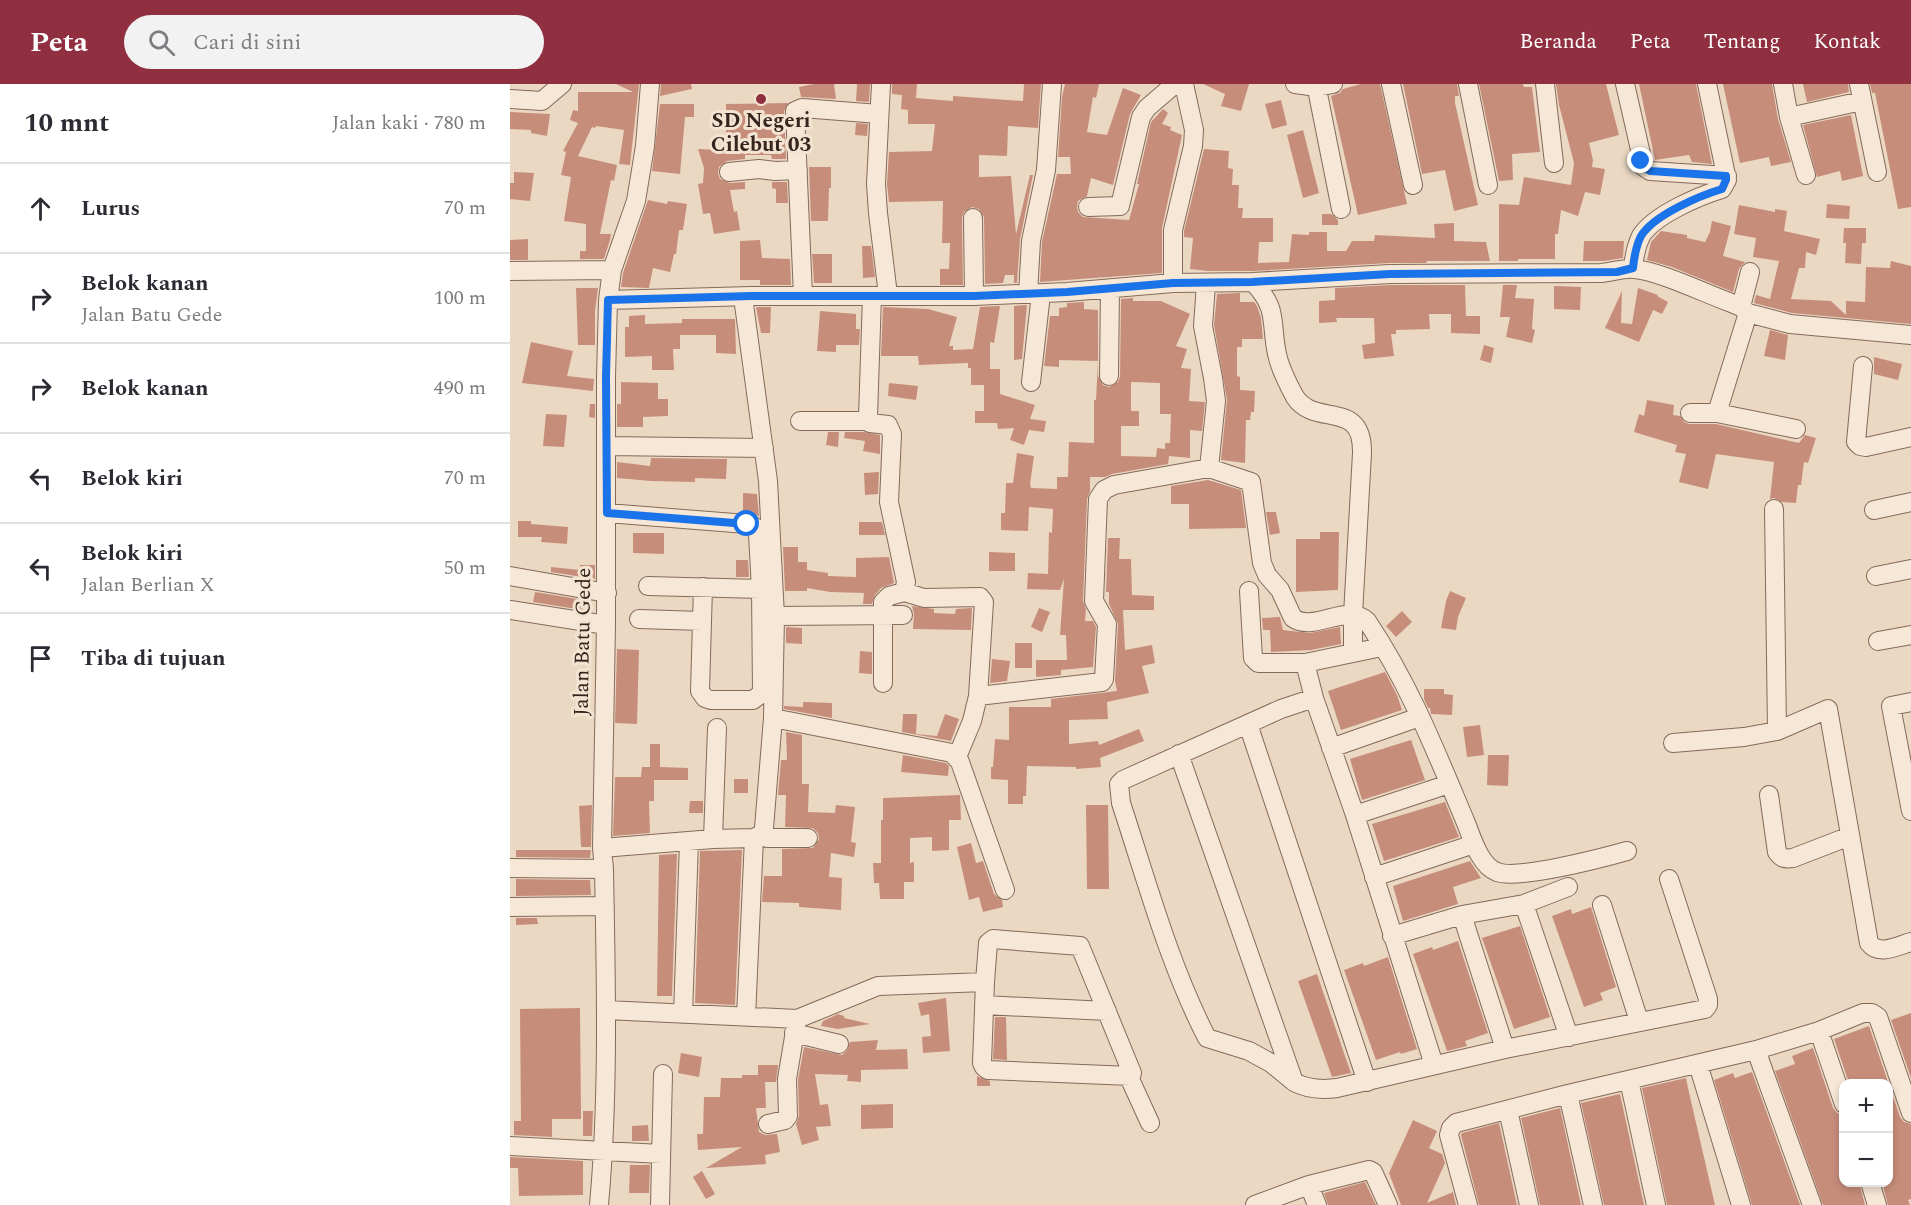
<!DOCTYPE html>
<html lang="id">
<head>
<meta charset="utf-8">
<style>
  body { margin:0; font-family:Spectral,serif; background:#f2f2f3; color:#2b2b33 }
  .controls { position:absolute; right:18px; bottom:18px; display:grid; overflow:hidden; border-radius:12px; box-shadow:0 3px 9px #0003 }
  .controls button { width:54px; height:54px; display:grid; place-items:center; padding:0; border:0; border-bottom:2px solid #e1e1e2; background:#fff; color:#2b2b33; font:30px sans-serif }
  .stop { position:absolute; width:18px; height:18px; margin:-14px; border:4px solid #1a73e8; border-radius:50%; background:#fff }
  .stop.end { background:#1a73e8; border-color:#fff; box-shadow:0 2px 6px #0008 }
  .list { margin:0; padding:0; list-style:none }
  h2 { display:flex; justify-content:space-between; align-items:center; height:78px; margin:0; padding:0 24px; font-size:26px }
  h2 small { font-size:20px; font-weight:400; color:#7c7c81 }
  .list li { display:grid; grid-template-columns:39px 1fr auto; gap:18px; align-items:center; box-sizing:border-box; height:90px; padding:0 24px; border-top:2px solid #e1e1e2 }
  .list b { display:block; font-size:22px; white-space:nowrap }
  .list p { margin:0; font-size:20px; white-space:nowrap; color:#7c7c81 }
  .list em { font-size:20px; font-style:normal; color:#7c7c81 }
  .icon { flex:none; width:33px; height:33px; fill:none; stroke:currentColor; stroke-width:2; stroke-linecap:round; stroke-linejoin:round }
  .map { position:relative; flex:none; width:1401px; height:1121px; overflow:hidden }
  header { display:flex; align-items:center; gap:36px; box-sizing:border-box; height:84px; padding:0 30px; background:#902f40; color:#fff }
  header strong { font-size:28px }
  nav { display:flex; gap:33px; margin-inline-start:auto; font-size:21px }
  .search { width:420px; height:54px; background:#f2f2f3; display:flex; align-items:center; gap:15px; box-sizing:border-box; padding:0 21px; border-radius:33px; color:#7c7c81; font-size:22px }
  main { display:flex }
  aside { flex:1; background:#fff }
  .map>svg:first-child { display:block }
  .building { fill:#c78d7b; fill-rule:evenodd }
  .lines { fill:none; stroke-linecap:round; stroke-linejoin:round }
  .minor-casing { stroke:#846a5b; stroke-width:20 }
  .minor { stroke:#f6e7d6; stroke-width:18 }
  .route { stroke:#1a73e8; stroke-width:8 }
  .poi-dot { fill:#902f40; stroke:#f3e4d2; stroke-width:2 }
  .labels { text-anchor:middle; dominant-baseline:central; stroke-width:6; stroke-linejoin:round; paint-order:stroke }
  .poi-label { font-size:21px; font-weight:bold; fill:#35251e; stroke:#f3e4d2 }
  .street-label { font-size:21px; fill:#35251e; stroke:#f3e4d2 }
</style>
</head>
<body>
<header>
<strong>Peta</strong>
<div class="search"><svg class="icon" aria-label="search" viewBox="0 0 24 24"><circle cx="10" cy="10" r="6"/><path d="M15 15l6 6"/></svg>Cari di sini</div>
<nav><a>Beranda</a><a>Peta</a><a>Tentang</a><a>Kontak</a></nav>
</header>
<main>
<aside>
<h2>10 mnt<small>Jalan kaki · 780 m</small></h2>
<ul class="list">
<li><svg class="icon" aria-label="ahead" viewBox="0 0 24 24"><path d="M12 20V5M6 11l6-6 6 6"/></svg><div><b>Lurus</b></div><em>70 m</em></li>
<li><svg class="icon" aria-label="right" viewBox="0 0 24 24"><path d="M7 20v-9h11M14 6l5 5-5 5"/></svg><div><b>Belok kanan</b><p>Jalan Batu Gede</p></div><em>100 m</em></li>
<li><svg class="icon" aria-label="right" viewBox="0 0 24 24"><path d="M7 20v-9h11M14 6l5 5-5 5"/></svg><div><b>Belok kanan</b></div><em>490 m</em></li>
<li><svg class="icon" aria-label="left" viewBox="0 0 24 24"><path d="M17 20v-9H6M10 6l-5 5 5 5"/></svg><div><b>Belok kiri</b></div><em>70 m</em></li>
<li><svg class="icon" aria-label="left" viewBox="0 0 24 24"><path d="M17 20v-9H6M10 6l-5 5 5 5"/></svg><div><b>Belok kiri</b><p>Jalan Berlian X</p></div><em>50 m</em></li>
<li><svg class="icon" aria-label="arrive" viewBox="0 0 24 24"><path d="M6 21V4h12l-3 4 3 4H6"/></svg><div><b>Tiba di tujuan</b></div></li>
</ul>
</aside>
<div class="map">
<svg width="1401" height="1121" viewBox="0 0 1401 1121">
  <rect width="100%" height="100%" fill="#ebd8c3"/>
  <path class="building" d="M106,0H129L120,81L109,80L114,46L86,42L85,44L82,43L68,72L107,81L104,97L101,96L90,150H101L100,156L94,175H70V167H76V140L54,137L61,93L51,91L56,68L53,67L68,39L60,36L63,26L68,27V8H123Z
    M151,0H181L182,5L150,12Z
    M304,0H324L326,15L291,13L289,3Z
    M347,0H360L359,18L346,17Z
    M382,0H407L406,14L443,17V12L513,17L514,0H531L528,44L498,42L497,72L469,71V93L501,92L506,150L520,91H523L510,155L507,199H504V191H495L493,199L475,200L474,133L469,125L462,123L454,128L452,134L453,201H430V185H439L440,159H432L433,117L379,118L377,100L379,68L422,67L425,40H398V26L391,25L392,11L382,10Z
    M555,0H589L586,14L583,13L577,48L597,51L613,4L631,11L620,30L603,101L581,94L577,112L568,117L567,123L568,128L573,133L619,136L629,100H627L641,38L653,25L658,29L652,40L661,43L660,46L672,51L652,144V189L530,198L532,158L547,90H561L560,73H548L552,13Z
    M693,0H739L731,27L711,22L715,10Z
    M851,0H870L897,120L848,131L821,12L830,9L833,5Z
    M893,0H947L949,12H945V19L968,121L944,127L935,86L912,90Z
    M969,0H1013L1014,3H1022L1030,68L1002,70L1003,96L989,97Z
    M1046,0H1096L1109,51L1079,59L1083,76L1082,83L1095,85L1090,111L1075,108L1068,132L1051,126L1048,150H1045V175H1008V177H989V120L1009,121L1014,93L1061,101L1064,79L1049,21Z
    M1129,0H1186L1202,80L1182,78L1179,71L1145,76Z
    M1213,0H1262L1268,35L1281,78L1261,82L1259,73L1230,79Z
    M1293,0H1338L1339,8L1297,18Z
    M1360,0H1401V123L1388,125L1365,9H1362Z
    M771,16L777,41L762,45L755,20Z
    M278,19L274,27L276,75H262L261,71H235V75L217,77L209,83L208,89L210,95L220,99L235,98V105L220,106L224,128L227,127L230,146L204,150L200,129L193,130L188,100L193,99L194,84L188,65L216,66V20Z
    M150,20H184V33H175L170,90L142,87Z
    M0,28L40,30L37,52L21,49V46L0,45Z
    M1341,31L1353,92L1332,97L1330,87L1307,93L1293,41Z
    M346,39L358,40L357,52L345,51Z
    M793,46L809,109L793,114L777,51Z
    M694,65L719,67L718,84L723,85L722,101H729L728,124H733L732,134H763V158H749L748,179L779,178L782,150L799,151V148H817V167H836L842,157H864L865,151L925,154L924,140L944,139V157L976,158L980,177H917L916,179H879L743,187H698L680,185L683,154L674,153V147Z
    M299,83H321V104H319L318,137H301Z
    M4,88L24,89L20,117L0,115V99H4Z
    M262,98H277L278,119H266V105L262,104Z
    M138,116L157,120L158,117L177,120L173,146H169L166,170H164L160,188L143,184L139,204L111,203L113,189Z
    M1317,120L1340,122L1339,135L1316,134Z
    M1229,121L1265,128V125L1277,127L1274,147L1310,155L1306,171L1296,168L1295,184H1289L1281,215L1321,217L1336,231V217L1355,218L1356,183L1380,184L1381,177L1401,182V240L1282,229L1244,219L1246,211L1260,215L1269,177L1243,173L1246,154L1224,150Z
    M812,130H821L828,136V141H812Z
    M1202,137L1221,142L1213,172L1235,178L1229,185L1223,208L1162,183L1137,176L1141,158L1151,147L1177,151V154L1195,158L1200,148Z
    M1334,144H1356V159H1352L1351,180L1335,179L1336,159H1333Z
    M18,155V176H0V156Z
    M250,156L252,174L280,175L281,201H250V196H230V157Z
    M1074,157H1114L1113,174L1094,177H1073Z
    M352,162H361L365,193L353,194Z
    M302,170H322V199H304Z
    M880,201H955L956,232H970V250L941,249V230H919L920,245L886,246V250H881L884,272L854,275L852,261L865,259L864,234H826L827,238L809,239V217L825,216V204Z
    M993,201H1007L1005,214L1024,215L1022,245L1025,246L1022,259L996,253L1000,233H990Z
    M1044,202L1071,203L1070,226L1044,225Z
    M66,204H88L85,227V261H68Z
    M1128,204L1148,211L1147,212L1158,218L1152,230L1143,226L1129,258L1095,244L1112,207L1111,239L1122,240Z
    M730,209V218H744L747,222L751,234L753,255H732V263H727V292L730,293V306L745,307L744,328H741L740,336H736L735,379L711,376L717,316L704,241L707,210Z
    M623,214V217H651L680,230L666,262L677,265L671,284L681,285L679,317L695,318L692,347L680,346V374L659,372L658,380L602,390L595,393H580V407L577,415L573,517L576,525L575,537H583L586,543L583,583L551,586V591L526,593V576H557L556,551H550L554,495L550,506L517,505L518,489L538,490L539,448L542,449L543,425L519,423L518,447L491,446V429H495L496,399H503L507,369L524,372L520,400L521,404L547,405V393H558L559,358L584,359V316H586L588,277L549,276V283L534,282L540,232H549V224L557,223V219L574,218V225L588,226V292L593,301L599,303L608,298L610,293L611,215ZM621,298L650,299V330H661L660,359H655V365L647,364L646,373L611,372V342H629V327H621Z
    M517,221L512,275L504,276V222Z
    M490,222L484,259L480,258V285H490V310L525,321L520,335L536,337L534,348L519,346L514,361L500,356L504,344L488,345L487,339H465V327H474V301H461V284H458V279L409,281L408,272H371L373,223L418,225L447,233L439,262H443V266L463,265L470,223Z
    M246,223H261L260,249H251Z
    M310,227L346,230V245H350L349,261H326V268L307,267Z
    M135,231V240L172,239V235H225L226,270L206,269V251H170V265H163L164,286H142V272L115,273V243H119V232Z
    M1260,246L1278,251L1275,276L1254,272Z
    M21,258L63,267L57,292L84,295L83,307L12,299Z
    M974,261L984,264L981,279L970,276Z
    M1364,273L1392,280L1388,296L1364,290Z
    M111,298L148,299V315H158V332L133,333V343H107V320H111Z
    M379,299L408,302L406,316L378,312Z
    M1137,316L1164,321L1163,331L1170,332L1174,338L1179,340H1206L1289,359L1295,351L1306,354L1298,379L1294,378L1291,401H1288L1286,419L1272,418L1264,414L1260,415L1264,378L1206,370L1198,405L1169,398L1176,370L1165,368L1167,361L1124,348L1129,330L1134,332Z
    M80,320H85V334L79,333Z
    M36,330L57,331L54,363L33,362Z
    M318,348H329L328,363L316,361Z
    M335,348H354L370,351V370L353,367L355,357L334,354Z
    M141,374L217,375L216,395L185,394V398L141,397L107,394V378L140,382Z
    M369,388L368,410L355,411L354,389Z
    M698,396L731,406L736,444L679,445V420H661V402Z
    M233,409L247,410L249,432L233,428Z
    M756,428H766L770,449L760,451Z
    M8,437H21V440L58,443L57,460L31,458L32,453H8Z
    M349,438H372L375,451H349Z
    M810,448H829L828,506L786,508V455H810Z
    M123,449H154V470L123,469Z
    M598,454H610L609,475H621L622,511L644,512V526H613L615,566L642,561L645,579L632,582L639,609L597,618L598,635L559,636V660L588,657L589,661L629,645L634,657L590,674L591,683L566,685V683L517,682L516,712H513V720H498V696L481,695V683H483L485,655L499,656V623H541V615L607,607L605,597L608,540L599,520V508H596Z
    M273,463H288V478H297V486L318,489V492L346,493V474L379,473L384,499L371,504L365,511L362,520H353L354,509L320,508L297,504V507H275Z
    M479,468L505,469V487H479Z
    M226,476H238L239,493H226Z
    M70,481H85V495L41,488V483L70,486Z
    M940,507L956,514L948,533L946,546L931,544L936,517Z
    M25,508L80,517L79,527L23,518Z
    M402,522L424,525V529L445,530L446,525L462,524L461,546L403,545L404,530Z
    M529,524L540,528L532,548L521,543Z
    M892,527L902,538L886,553L876,542Z
    M770,533L773,546L800,549L830,543L831,560L801,566L761,568L760,546H753L752,534Z
    M276,543L292,544V560L276,559Z
    M505,559H522V584H505Z
    M107,565L129,566L127,640L105,639Z
    M350,567L362,568V590L349,589Z
    M482,575L500,577L497,597L480,599Z
    M875,588L887,611L892,626L831,646L818,607Z
    M914,605H934V610L943,611L942,631L921,630L920,624H918L914,615Z
    M293,618L322,619V634L274,625V622L293,623Z
    M393,630H407L406,650L427,652L435,630L449,635L441,657L392,648Z
    M970,641L974,671L957,673L953,643Z
    M276,648L292,651V700H299L298,728L325,729L326,721L345,723L341,758L346,759L344,773L321,769L319,793L332,794L331,826L289,823V819L252,818L254,792H272V765L303,764L309,755L308,749L303,744L275,743L276,711H268L271,676H277Z
    M901,656L915,696L852,716L840,675Z
    M140,660H150V683L178,684V696H144V717H139L140,749L103,752L105,693H131L132,683H140Z
    M393,671L436,679L439,682L438,692L391,688Z
    M978,671H999L998,702L977,701Z
    M224,695H238V709H224Z
    M450,711L451,736H439V766L422,767V753L400,754V779L404,778V798H394V815H370L369,799H364L363,779H371V736H373V714Z
    M180,717H193V729H179Z
    M935,718L949,753L874,777L862,740Z
    M82,721L81,763H71L69,722Z
    M576,721H598L599,805H577Z
    M461,759L466,779L473,777L484,810L492,816L493,823L473,828L469,813L459,816L447,763Z
    M6,766H81L80,774L6,773Z
    M232,766L225,921L185,919L190,767Z
    M163,770H167L162,912H147L149,771Z
    M960,777L971,794L943,803L948,820L893,837L883,802Z
    M6,795L80,796L81,811L6,812Z
    M1081,823L1106,903L1090,909L1093,916L1074,923L1042,832L1061,825L1062,830Z
    M6,834H27L28,840L6,841Z
    M1010,842L1040,933L1004,945L972,854Z
    M948,857L978,949L955,957L957,962L937,967L903,870L922,863L923,866Z
    M878,873L907,965L891,970L890,968L866,976L834,886L853,879L854,882Z
    M807,890L835,972L841,989L822,993L788,897Z
    M436,914L440,967L413,969L412,953L421,952L419,930L411,932L408,919Z
    M70,924L71,1035H42V1053L4,1051V1037H11L10,925Z
    M1401,929V994L1381,936Z
    M328,930L334,932V934L360,940L328,945L311,942L313,937Z
    M485,933H496L497,976L483,975Z
    M1359,942L1390,1033L1394,1038L1401,1040V1115L1398,1116L1400,1121H1378L1372,1098H1378V999H1339L1324,955Z
    M368,956L366,966L397,965L398,985L351,986V998L337,997L338,991L305,990L310,1021L318,1020L321,1042L306,1043L309,1056L292,1061L286,1040L289,1032L288,996L294,963L332,971L337,967L340,958Z
    M1303,964L1323,1024L1327,1029L1334,1031V1098H1349L1355,1121H1313L1265,987L1285,980L1282,972Z
    M171,969L192,973L189,993L168,989Z
    M248,981H268L266,998H255L256,1024H246L249,1048L255,1051L267,1050L270,1068L255,1071L256,1080L196,1084L232,1063L188,1066L187,1050H193L194,1013H210L211,994H232V991H248Z
    M1242,988L1290,1121H1242L1204,996L1223,989L1225,994Z
    M467,992L480,997V1002H467Z
    M1176,994L1178,1004L1205,1121H1157L1132,1004Z
    M1110,1010L1134,1121H1094L1071,1019Z
    M383,1020V1044L351,1045V1021Z
    M1050,1024L1071,1121H1030L1011,1034Z
    M73,1027H83L82,1052H73Z
    M903,1036L927,1047L919,1064L932,1070L935,1079L917,1119L943,1108L946,1121H891L879,1089Z
    M989,1039L1007,1121H969L951,1051L952,1049Z
    M138,1041L139,1057H122V1042Z
    M0,1073L73,1077V1111L9,1112L8,1084H0Z
    M120,1081H140L139,1109H119Z
    M192,1087L205,1110L196,1115L183,1093Z
    M855,1098L866,1121H818L814,1109Z"/>
  <g class="lines">
    <defs>
      <path id="minor" d="M371,0L366,100L368,129L378,211
        M785,0L807,3L823,0
        M806,0L831,125
        M881,0L903,101
        M958,0L978,101
        M1035,0L1044,79
        M1115,0L1134,83L1140,87L1217,92
        M1273,0L1279,33L1296,91
        M1349,0L1367,88
        M0,15L32,17L52,0
        M1279,33L1352,17
        M219,88L249,85L265,87L288,86
        M578,123L610,122L631,33L637,24L665,0
        M463,134L464,212
        M1123,184C1124,174 1126,162 1131,152C1144,131 1189,112 1212,105L1217,96L1197,0
        M0,187L102,186
        M743,198C769,226 760,237 767,270C770,285 778,300 785,313C805,344 853,314 852,369L843,531V569
        M663,199V146L683,62L684,46L674,0
        M696,200L693,242L703,294L706,317L699,384
        M518,210L521,157L536,86L542,0
        M293,212L285,27L292,24L369,30
        M362,212L358,333L360,339L378,341L382,350L379,418L396,498L394,508L379,512L373,518V599
        M98,216L241,212H464L557,208L663,199L743,198L880,190L1091,189C1101,188 1115,184 1124,185C1149,187 1194,209 1219,218L1231,223L1238,229L1280,240L1401,251
        M1231,223L1240,188
        M1353,282L1346,358L1350,362L1356,363L1401,353
        M599,292L600,204
        M521,298L531,210
        M1180,329H1207L1286,345
        M1207,329L1238,229
        M290,337H358
        M97,362L254,364
        M1264,425L1267,647
        M1364,426L1401,418
        M97,429L237,440L245,443L248,451L251,505L252,609L243,616H201L195,614L190,607L193,503
        M0,492L97,509
        M1366,492L1401,485
        M138,502L251,505
        M739,507L743,574L748,579H795L867,564
        M394,508L414,514L470,513L474,518L468,612L462,637L447,673
        M0,526L96,541
        M265,532L393,531
        M129,535L192,537
        M1368,557L1401,551
        M795,579L804,614L845,731L924,981
        M468,612L592,598L594,595L597,540L584,517L588,415L594,406L604,401L699,384L741,398L752,479L757,491L770,506L783,534C804,549 837,518 857,537C900,601 926,668 956,739C962,754 970,782 987,788C1008,796 1092,774 1117,767
        M1401,618L1381,622L1401,727
        M263,634L442,669L450,678L495,806
        M738,640L857,998
        M1163,659L1234,653L1267,647L1318,625L1359,859C1369,872 1387,862 1401,858
        M821,664L901,636
        M669,670L784,998C797,1005 812,1006 827,1004L995,965L952,831
        M1259,711L1267,768C1272,775 1275,775 1283,774L1340,752
        M845,731L933,702
        M249,752L258,754H298
        M203,755L207,644
        M92,764L203,755L244,754L253,749L254,744L263,634L265,532L258,397L233,213
        M0,784L94,785
        M864,793L955,763
        M1014,820L1059,953
        M1092,821L1129,937
        M0,823L95,822
        M882,852L952,831L1014,820L1058,803
        M483,855L570,862L622,989L621,992L478,986L474,983L472,979L475,898L478,859Z
        M474,921L597,927
        M96,926L287,935L368,902L475,898
        M173,930L179,757
        M236,933L244,754
        M1309,947L1334,1020
        M284,949L329,960
        M995,965L1195,925L1198,921V915L1159,795
        M1246,966L1302,1121
        M1188,980L1231,1121
        M619,993L640,1039
        M1119,996L1146,1121
        M783,997L761,979L739,967L697,954C659,880 637,798 611,719L609,700L613,696L771,625L804,614
        M1058,1010L1083,1121
        M998,1026L1019,1121
        M258,1040L275,1036L278,1032L277,995L287,935
        M0,1062L151,1070
        M1360,1098L1367,1121
        M799,1101L807,1121
        M89,1121C99,1010 96,897 94,785L92,764L96,541V293L98,216L102,186L126,117L135,62L140,0
        M150,1121L153,990
        M745,1121L799,1101L859,1086L863,1088L878,1121
        M958,1121L939,1051L941,1044L946,1039L1058,1010L1246,966L1309,947L1353,929H1362L1368,933L1401,1029"/>
    </defs>
    <use href="#minor" class="minor-casing"/>
    <use href="#minor" class="minor"/>
  </g>
  <g class="lines">
    <path class="route" d="M237,440L97,429L96,293L98,216L241,212H464L557,208L663,199L742,198L880,190L1107,188L1123,184C1124,174 1126,162 1131,152C1144,131 1189,112 1212,105L1216,96V92L1140,87L1134,83L1131,77"/>
  </g>
  <circle class="poi-dot" cx="251" cy="15" r="6"/>
  <g class="labels">
    <g class="poi-label">
      <text x="251" y="37">SD Negeri<tspan x="251" dy="24">Cilebut 03</tspan></text>
    </g>
    <g class="street-label">
      <text transform="translate(73 558) rotate(-89)">Jalan Batu Gede</text>
    </g>
  </g>
</svg>
<div class="controls">
<button>+</button>
<button>−</button>
</div>
<div class="stop" style="left:237px;top:440px"></div>
<div class="stop end" style="left:1131px;top:77px"></div>
</div>
</main>
</body>
</html>
